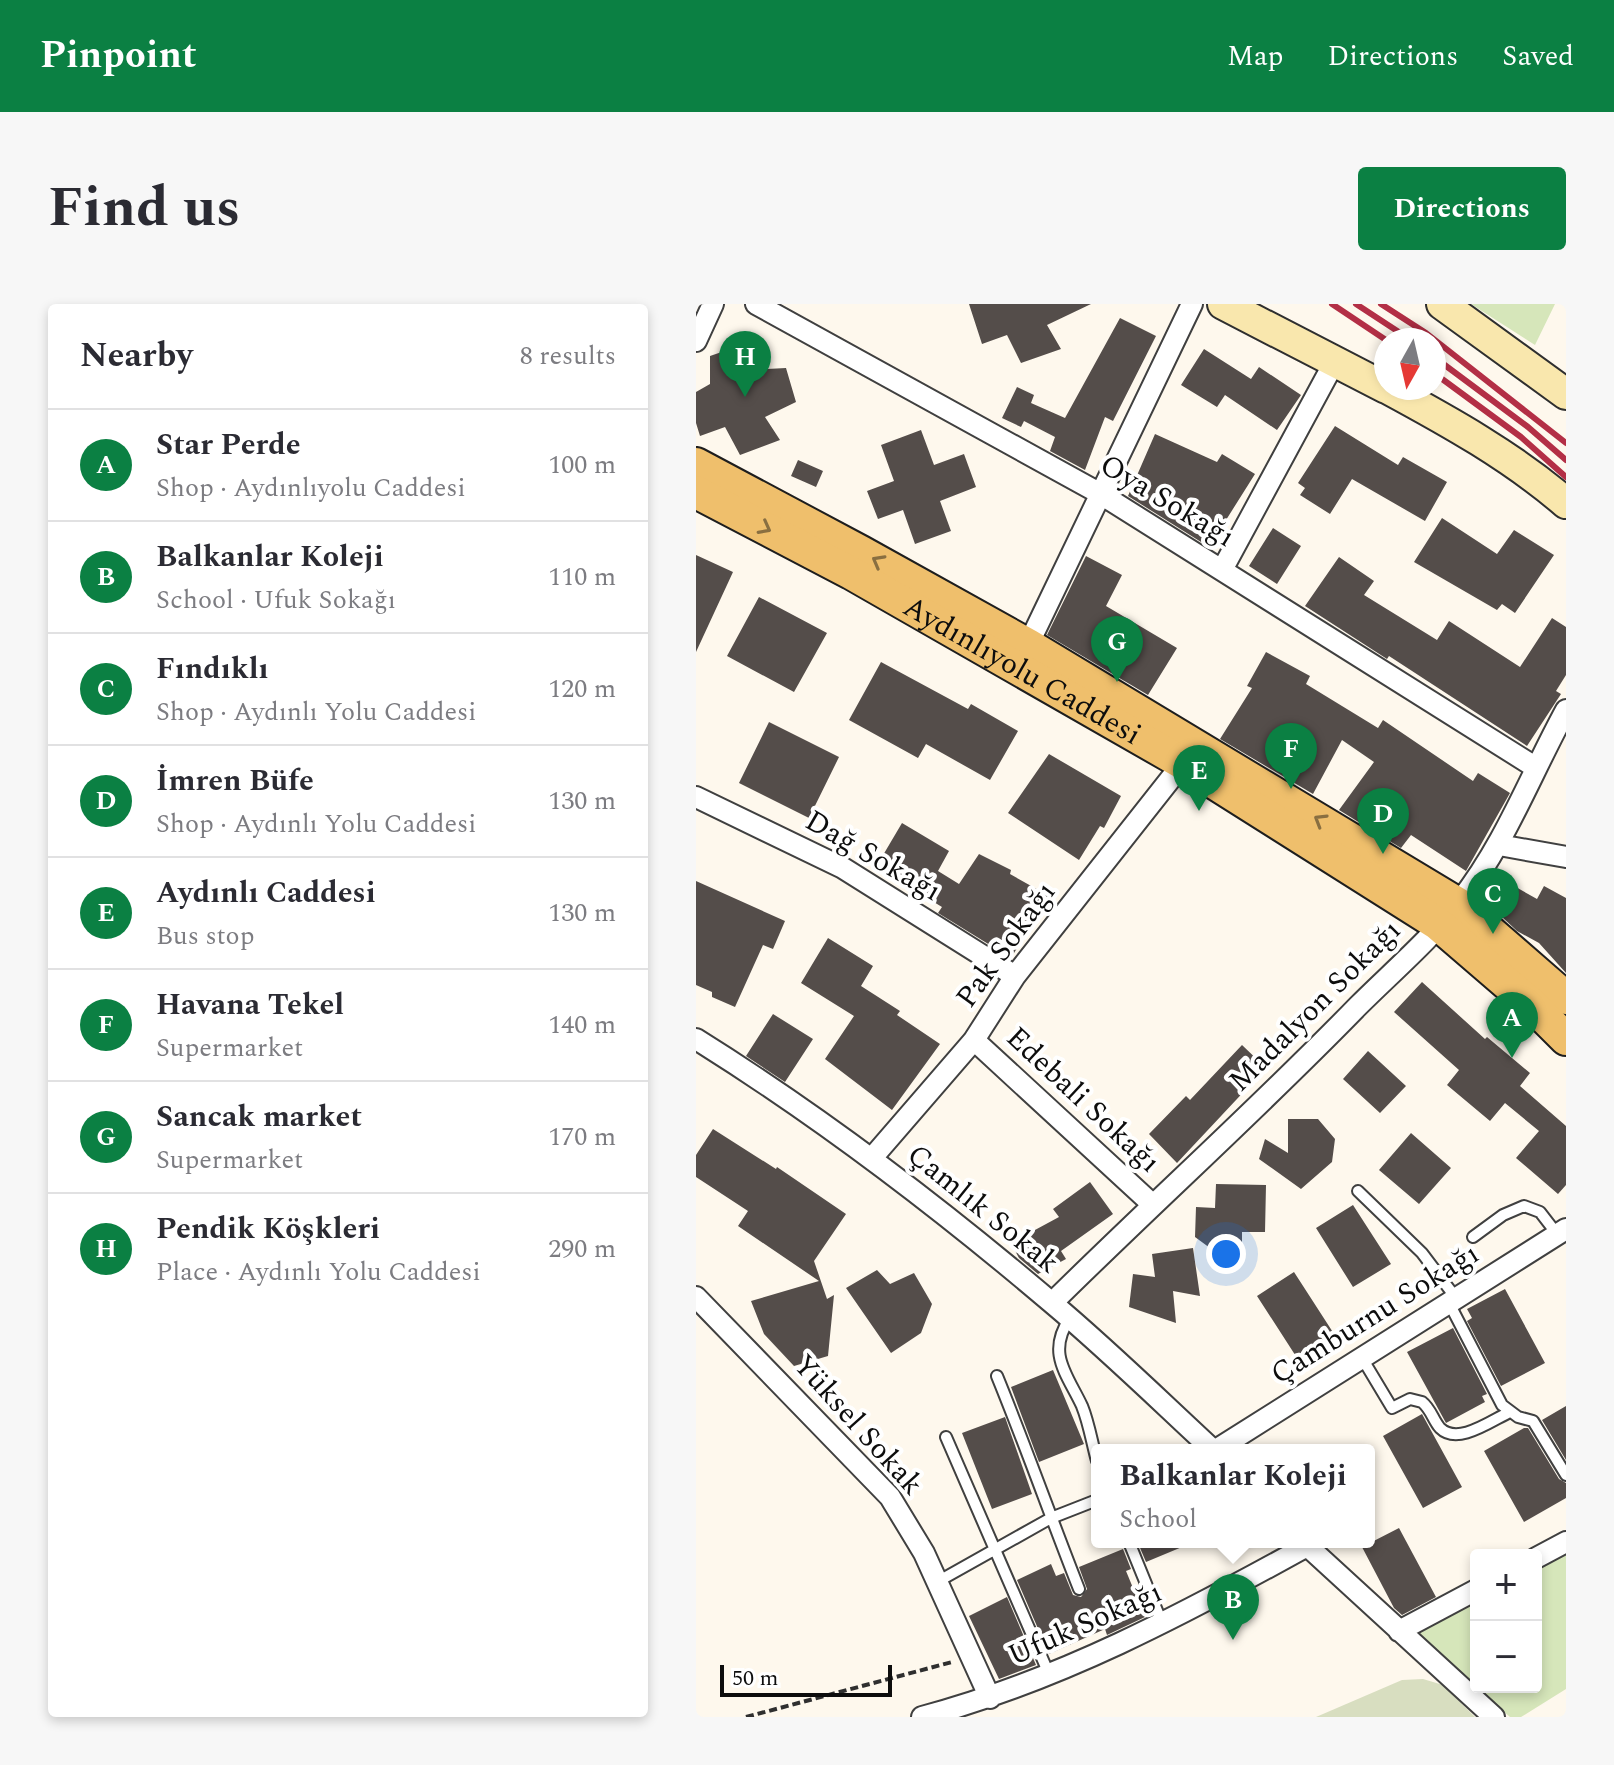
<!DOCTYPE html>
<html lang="en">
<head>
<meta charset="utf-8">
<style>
  body { margin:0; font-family:Spectral,serif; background:#f7f7f7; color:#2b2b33 }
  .controls { position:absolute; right:24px; bottom:24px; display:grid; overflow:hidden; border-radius:8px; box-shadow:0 4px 12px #0003 }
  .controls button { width:72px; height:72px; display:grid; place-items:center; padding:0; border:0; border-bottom:2px solid #e1e1e2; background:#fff; color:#2b2b33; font:40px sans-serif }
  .compass { position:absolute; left:678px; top:24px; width:72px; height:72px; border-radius:50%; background:#fff; box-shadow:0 4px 12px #0003; rotate:188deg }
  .scale { position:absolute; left:24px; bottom:20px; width:172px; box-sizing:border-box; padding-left:8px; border:4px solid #0d0d0d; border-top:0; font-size:22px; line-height:28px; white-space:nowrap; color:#0d0d0d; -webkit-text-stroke:6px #fff; paint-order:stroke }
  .you { position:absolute; left:530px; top:950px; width:28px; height:28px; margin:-20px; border:6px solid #fff; border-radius:50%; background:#1a73e8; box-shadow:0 0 0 12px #1a73e833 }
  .badge { display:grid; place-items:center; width:52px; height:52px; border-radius:50%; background:#0b8043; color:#fff; font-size:26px; font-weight:700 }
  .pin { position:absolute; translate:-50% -66px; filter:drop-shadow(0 2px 4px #0008) }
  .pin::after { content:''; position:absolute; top:42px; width:28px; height:24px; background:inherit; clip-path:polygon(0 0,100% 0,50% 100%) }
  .popup { position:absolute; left:395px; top:1140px; width:284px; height:104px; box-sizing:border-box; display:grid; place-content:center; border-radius:8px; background:#fff; filter:drop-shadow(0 2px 6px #0005); font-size:26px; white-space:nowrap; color:#7c7c81 }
  .popup b { font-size:30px; color:#2b2b33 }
  .popup::after { content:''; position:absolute; left:50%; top:100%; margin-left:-16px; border:16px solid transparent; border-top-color:#fff }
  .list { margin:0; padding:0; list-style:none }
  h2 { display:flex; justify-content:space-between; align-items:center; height:104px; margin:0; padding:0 32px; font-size:34px }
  h2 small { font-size:26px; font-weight:400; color:#7c7c81 }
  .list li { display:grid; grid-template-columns:52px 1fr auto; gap:24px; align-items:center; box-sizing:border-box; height:112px; padding:0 32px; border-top:2px solid #e1e1e2 }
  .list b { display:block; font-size:30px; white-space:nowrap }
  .list p { margin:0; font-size:26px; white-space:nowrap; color:#7c7c81 }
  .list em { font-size:26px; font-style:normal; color:#7c7c81 }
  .map { position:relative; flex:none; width:870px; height:1413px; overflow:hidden; border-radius:8px }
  header { display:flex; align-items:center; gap:48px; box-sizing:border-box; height:112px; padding:0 40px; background:#0b8043; color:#fff }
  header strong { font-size:38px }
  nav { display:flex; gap:44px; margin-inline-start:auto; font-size:28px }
  .intro { display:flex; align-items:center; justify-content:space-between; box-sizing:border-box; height:192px; padding:0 48px }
  h1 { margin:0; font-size:56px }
  .button { padding:20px 36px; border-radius:8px; background:#0b8043; color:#fff; font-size:28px; font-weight:700 }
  main { display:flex; gap:48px; padding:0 48px }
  aside { flex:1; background:#fff; border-radius:8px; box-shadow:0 4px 12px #0003 }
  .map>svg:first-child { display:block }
  .green { fill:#d6e6ba }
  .cemetery { fill:#d8dec0 }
  .building { fill:#544d4a }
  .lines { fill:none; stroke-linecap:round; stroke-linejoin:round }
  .lane-casing { stroke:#404040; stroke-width:14 }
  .street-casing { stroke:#404040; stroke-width:24 }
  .secondary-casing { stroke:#2f2f2f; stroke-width:34 }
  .primary-casing { stroke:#1e1e1e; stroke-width:36 }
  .path { stroke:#2f2f2f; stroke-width:4; stroke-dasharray:8 4; stroke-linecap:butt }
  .lane { stroke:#fff; stroke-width:10 }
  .street { stroke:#fff; stroke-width:20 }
  .secondary { stroke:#f9e7ad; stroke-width:30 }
  .primary { stroke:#efbf6c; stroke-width:32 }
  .rail { stroke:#b32f46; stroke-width:6 }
  .oneway { stroke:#896f41 }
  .labels { text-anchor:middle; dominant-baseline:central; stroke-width:8; stroke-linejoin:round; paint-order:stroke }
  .street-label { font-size:30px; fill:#0d0d0d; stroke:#fff }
</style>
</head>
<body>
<header>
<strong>Pinpoint</strong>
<nav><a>Map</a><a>Directions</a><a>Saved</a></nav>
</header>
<div class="intro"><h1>Find us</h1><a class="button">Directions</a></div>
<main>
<aside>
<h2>Nearby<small>8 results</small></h2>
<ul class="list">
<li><span class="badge">A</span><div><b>Star Perde</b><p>Shop · Aydınlıyolu Caddesi</p></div><em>100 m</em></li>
<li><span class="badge">B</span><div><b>Balkanlar Koleji</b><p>School · Ufuk Sokağı</p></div><em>110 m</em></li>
<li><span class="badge">C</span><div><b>Fındıklı</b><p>Shop · Aydınlı Yolu Caddesi</p></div><em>120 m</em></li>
<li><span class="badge">D</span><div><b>İmren Büfe</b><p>Shop · Aydınlı Yolu Caddesi</p></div><em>130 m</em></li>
<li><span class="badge">E</span><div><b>Aydınlı Caddesi</b><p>Bus stop</p></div><em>130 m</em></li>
<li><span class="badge">F</span><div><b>Havana Tekel</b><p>Supermarket</p></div><em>140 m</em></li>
<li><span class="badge">G</span><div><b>Sancak market</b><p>Supermarket</p></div><em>170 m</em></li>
<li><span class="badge">H</span><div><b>Pendik Köşkleri</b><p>Place · Aydınlı Yolu Caddesi</p></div><em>290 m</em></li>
</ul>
</aside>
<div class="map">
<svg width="870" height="1413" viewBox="0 0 870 1413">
  <rect width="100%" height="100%" fill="#fef8ed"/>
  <path class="green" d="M775,0H859L839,41Z
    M870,1248V1385L825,1413H814L780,1383H840V1265Z
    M780,1297V1383L720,1330Z"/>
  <path class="cemetery" d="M727,1375L747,1381L779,1413H620L706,1376Z"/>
  <path class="building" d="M273,0H395L351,21L365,45L325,59L311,31L286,40Z
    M424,14L460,32L417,117L409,113L389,166L354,147L359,133L328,117L325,123L306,114L321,83L338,91L335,99L369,114Z
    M49,40L55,66L90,64L100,98L69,113L84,136L44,151L29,123L4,132L0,119V88L14,80V52Z
    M508,45L555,75L563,63L605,91L581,126L529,91L521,103L485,81Z
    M639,122L702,161L707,153L751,178L729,217L656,175L634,210L604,191L609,184L602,179Z
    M225,126L238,161L268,150L280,183L244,197L255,227L219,240L207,206L182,215L171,187L198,177L185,141Z
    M459,130L521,158L526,150L559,170L513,243L432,192Z
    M102,156L127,167L120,183L95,172Z
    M746,214L801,250L818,226L858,251L819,309L806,300L801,306L718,258Z
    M577,224L605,242L581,280L553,262Z
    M0,251L37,268L0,348Z
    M390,252L426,271L410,302L481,344L452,391L351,331Z
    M643,253L678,277L668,291L741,336L753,317L824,363L856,314L870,323V371L860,387L865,390L831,442L693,352L691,355L609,302Z
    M63,293L131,329L98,388L31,352Z
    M570,348L614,372L610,380L682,424L687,416L777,477L782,469L814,489L770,567L715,531L705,544L643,506L678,458L646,436L617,490L524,435L556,384L551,382Z
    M185,358L272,405L275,400L322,427L294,476L230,440L222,454L153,416Z
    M73,418L143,453L113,514L43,479Z
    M353,450L425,492L408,524L404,522L383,556L312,509Z
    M206,519L253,547L242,567L263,580L283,550L315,566L314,570L353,592L315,654L242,609L246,603L180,563Z
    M0,577L89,617L77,645L67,641L39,703L16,693V688L0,681Z
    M818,582L841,595L848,582L870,594V669L843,639L821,627L803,610Z
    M132,634L177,662L165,682L204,707L201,711L244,740L196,806L129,755L158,712L105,679Z
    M726,678L789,735L791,733L834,769L824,782L870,822V881L862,890L820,854L843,827L809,799L794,817L751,781L763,766L698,708Z
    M77,710L117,735L89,778L50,752Z
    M546,741L570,764L481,859L453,830L490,792L494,796Z
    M672,747L710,782L684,809L647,775Z
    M592,815H622L639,835L636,858L605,885L563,855L569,835L592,849Z
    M17,825L80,865L81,863L150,910L118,957L131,995L138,991L132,1052L98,1062L68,1030L55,997L123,977L42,922L52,907L0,873V851Z
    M715,829L755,864L723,900L683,866Z
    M394,878L417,910L365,947L370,955L342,970L323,954L315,939L363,913L357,905Z
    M520,880L570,881L569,928H546V955H529L499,933L500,903L519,904Z
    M657,901L695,960L657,983L620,924Z
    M497,944L504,992L477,987L480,1019L433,1003L437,970L459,973L456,950Z
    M181,966L194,980L218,969L236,1000L225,1029L195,1049L150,984Z
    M598,968L640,1033L603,1057L561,992Z
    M809,985L849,1059L805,1082L771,1017L776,1014L771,1005Z
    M757,1024L791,1090L786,1092L789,1098L750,1119L711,1048Z
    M357,1066L388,1140L343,1158L315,1083Z
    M870,1102V1156L846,1116Z
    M726,1110L766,1183L727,1204L687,1132Z
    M309,1113L336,1190L296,1205L266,1129Z
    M828,1124H832L863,1175L870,1179V1194L828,1218L788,1147Z
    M703,1224L740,1293L706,1311L698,1304L666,1243Z
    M444,1238H498L450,1258L442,1239Z
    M427,1245L435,1265L430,1267L449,1313L411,1331L409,1325L353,1350L321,1276L355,1260L360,1272L368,1269L377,1291L385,1293L391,1285L383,1263Z
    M311,1293L340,1361L303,1375L273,1312Z"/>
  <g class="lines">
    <defs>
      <path id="lane" d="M662,887L726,949L760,994
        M777,933L807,911L828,902L844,908L861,930
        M753,999L806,1101L822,1113L837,1117L870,1171
        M374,1014C350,1049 371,1070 386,1102C393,1119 396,1139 401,1157
        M666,1054L696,1104L714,1095L726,1098C735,1105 737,1116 744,1124C762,1142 796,1116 814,1108
        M301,1072C330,1143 355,1214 383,1285
        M250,1133L353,1370
        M433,1238L466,1319
        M241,1278L355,1214L401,1196"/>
      <path id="street" d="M60,0L403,189L839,463
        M0,37L17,0
        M526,266L639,57
        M332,341L496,0
        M0,493L147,564L319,672
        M803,541L870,553
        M0,735C125,813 243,903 356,999C411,1045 464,1097 517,1146
        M278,736L456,900
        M176,854L278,736L319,672L487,459
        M0,993L194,1193L228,1249L294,1394
        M356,999C457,899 563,804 662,702C696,668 735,635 764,597C809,540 835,470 870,406
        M520,1146L870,925
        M607,1238L798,1413
        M840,1254L870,1238
        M703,1327L780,1286
        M226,1413C362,1377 488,1310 611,1242"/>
      <path id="secondary" d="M527,0L690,84
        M746,0L870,90
        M691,84C754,118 815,152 870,199"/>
      <g id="primary">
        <path d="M0,160L165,248L332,341L762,600L870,694"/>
        <path id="s1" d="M0,188L155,269L487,459L742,620L835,700L870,735"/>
      </g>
    </defs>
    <use href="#lane" class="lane-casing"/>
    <use href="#street" class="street-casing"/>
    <use href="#secondary" class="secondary-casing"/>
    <use href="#primary" class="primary-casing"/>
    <path class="path" d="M50,1413L256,1358"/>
    <use href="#lane" class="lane"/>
    <use href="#street" class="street"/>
    <use href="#secondary" class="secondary"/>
    <use href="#primary" class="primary"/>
    <path class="rail" d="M636,0L690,36
      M660,0L715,36
      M685,0L730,29L870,139
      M738,53L832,123L870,156
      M738,69L825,133L870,173"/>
  </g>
  <defs><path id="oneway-chevron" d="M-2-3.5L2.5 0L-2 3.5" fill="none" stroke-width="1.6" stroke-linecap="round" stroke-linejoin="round" transform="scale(2)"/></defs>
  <g class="oneway">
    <use href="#oneway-chevron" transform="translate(69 224) rotate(28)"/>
    <use href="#oneway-chevron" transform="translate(182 257) rotate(-151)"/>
    <use href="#oneway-chevron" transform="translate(624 516) rotate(-149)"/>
  </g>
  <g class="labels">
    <g class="street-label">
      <text transform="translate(471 197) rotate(31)">Oya Sokağı</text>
      <text stroke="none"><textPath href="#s1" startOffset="372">Aydınlıyolu Caddesi</textPath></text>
      <text transform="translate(177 552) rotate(30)">Dağ Sokağı</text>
      <text transform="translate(310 641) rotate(-54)">Pak Sokağı</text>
      <text transform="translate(619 702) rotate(-45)">Madalyon Sokağı</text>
      <text transform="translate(387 796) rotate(43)">Edebali Sokağı</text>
      <text transform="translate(287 905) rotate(39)">Çamlık Sokak</text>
      <text transform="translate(679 1010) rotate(-32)">Çamburnu Sokağı</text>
      <text transform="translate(162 1121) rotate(48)">Yüksel Sokak</text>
      <text transform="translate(389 1320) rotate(-24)">Ufuk Sokağı</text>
    </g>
  </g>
</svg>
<div class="controls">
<button>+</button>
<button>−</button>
</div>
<svg class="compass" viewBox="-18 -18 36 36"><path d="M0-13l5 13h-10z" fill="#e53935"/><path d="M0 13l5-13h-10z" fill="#7c7c81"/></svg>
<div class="scale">50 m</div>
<div class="you"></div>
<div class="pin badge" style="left:816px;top:754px">A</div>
<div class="pin badge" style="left:537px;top:1336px">B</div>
<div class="popup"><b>Balkanlar Koleji</b>School</div>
<div class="pin badge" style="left:797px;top:630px">C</div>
<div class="pin badge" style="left:687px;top:550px">D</div>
<div class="pin badge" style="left:503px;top:507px">E</div>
<div class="pin badge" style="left:595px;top:485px">F</div>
<div class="pin badge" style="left:421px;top:378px">G</div>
<div class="pin badge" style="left:49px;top:93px">H</div>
</div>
</main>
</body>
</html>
